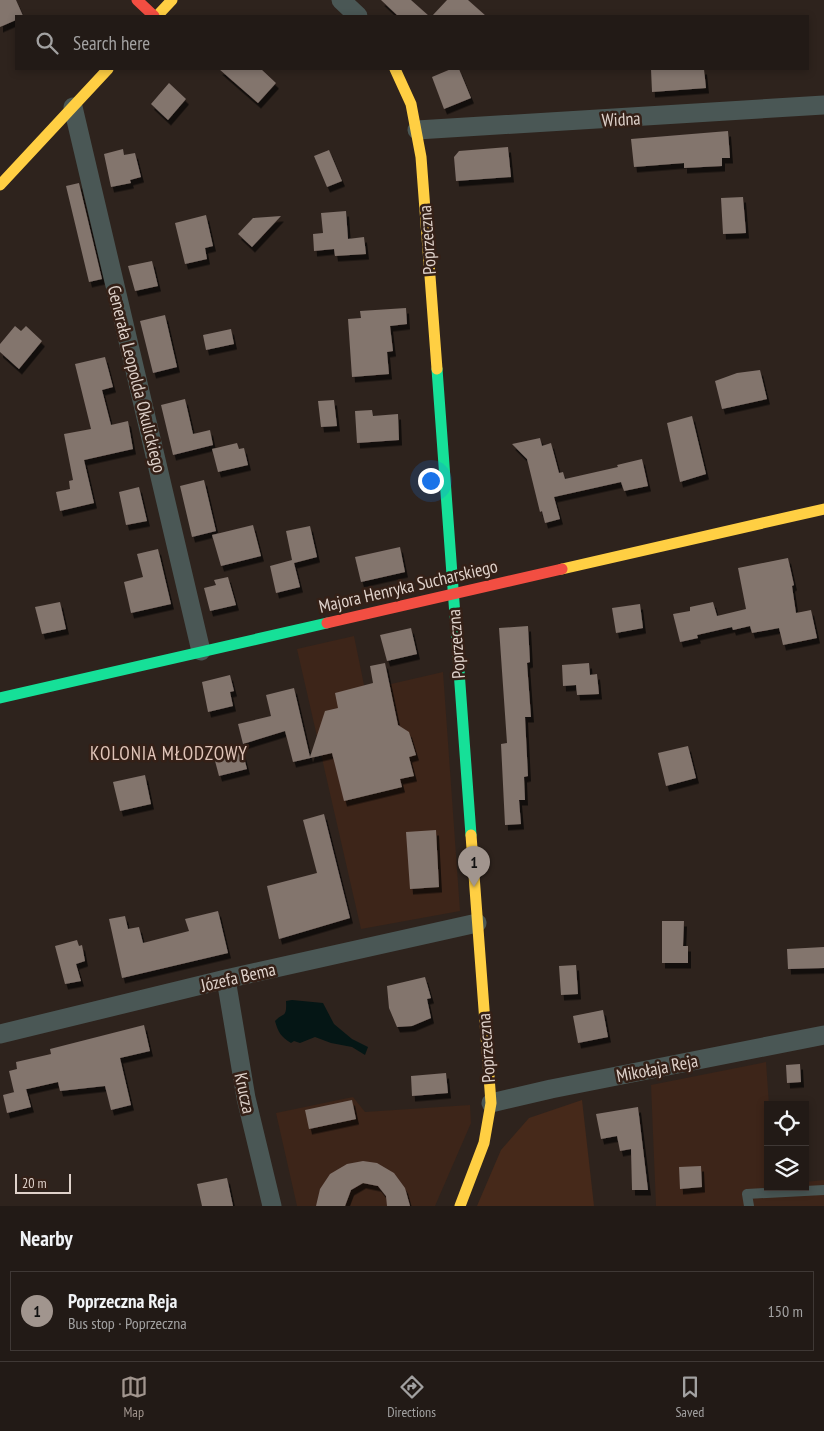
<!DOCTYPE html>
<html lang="en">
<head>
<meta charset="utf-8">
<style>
  body { margin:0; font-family:"PT Sans Narrow",sans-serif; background:#2a231f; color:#f1f3f6 }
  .controls { position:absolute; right:15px; bottom:15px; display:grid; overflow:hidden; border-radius:0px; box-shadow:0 2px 8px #0003 }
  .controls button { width:45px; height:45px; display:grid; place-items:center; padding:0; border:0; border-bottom:1px solid #3f3835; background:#221a16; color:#f1f3f6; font:25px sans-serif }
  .scale { position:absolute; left:15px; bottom:12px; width:56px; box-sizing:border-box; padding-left:5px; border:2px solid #dfd2cb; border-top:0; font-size:14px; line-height:18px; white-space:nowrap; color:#dfd2cb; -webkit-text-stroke:4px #342017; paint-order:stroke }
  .you { position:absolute; left:430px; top:480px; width:18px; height:18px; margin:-12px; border:4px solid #fff; border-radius:50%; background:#1a73e8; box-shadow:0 0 0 8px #1a73e833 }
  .badge { display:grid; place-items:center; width:32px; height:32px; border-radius:50%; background:#a1958e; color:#111; font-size:16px; font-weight:700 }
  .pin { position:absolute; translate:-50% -41px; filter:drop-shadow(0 1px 2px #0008) }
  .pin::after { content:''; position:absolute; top:26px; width:18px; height:15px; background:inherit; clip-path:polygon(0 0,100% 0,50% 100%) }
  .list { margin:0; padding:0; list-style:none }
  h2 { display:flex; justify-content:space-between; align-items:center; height:65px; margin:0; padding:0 20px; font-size:21px }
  h2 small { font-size:16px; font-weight:400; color:#a2a1a1 }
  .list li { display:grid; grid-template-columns:32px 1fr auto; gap:15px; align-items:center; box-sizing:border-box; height:80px; margin:0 10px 10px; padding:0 10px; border:1px solid #3f3835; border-radius:0px }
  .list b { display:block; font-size:19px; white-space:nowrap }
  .list p { margin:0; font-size:16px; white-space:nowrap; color:#a2a1a1 }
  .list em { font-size:16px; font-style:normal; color:#a2a1a1 }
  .icon { flex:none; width:28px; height:28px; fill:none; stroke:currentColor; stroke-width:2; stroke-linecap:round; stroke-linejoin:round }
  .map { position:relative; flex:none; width:824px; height:1206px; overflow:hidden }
  .search { position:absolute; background:#221a16; box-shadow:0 2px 8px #0003; left:15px; right:15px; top:15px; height:55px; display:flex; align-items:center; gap:12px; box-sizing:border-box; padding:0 18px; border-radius:0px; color:#a2a1a1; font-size:19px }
  .sheet { height:155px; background:#221a16 }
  nav { display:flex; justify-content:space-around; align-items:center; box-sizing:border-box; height:70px; border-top:1px solid #3f3835; background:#221a16; font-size:14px; color:#a2a1a1 }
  nav a { display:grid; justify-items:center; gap:2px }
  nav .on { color:#a1958e }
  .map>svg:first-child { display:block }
  .built { fill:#3d2519 }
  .green { fill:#46291a }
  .water { fill:#051615 }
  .building { fill:#83746d; filter:url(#shadow) }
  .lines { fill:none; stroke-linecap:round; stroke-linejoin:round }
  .lane { stroke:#4a5755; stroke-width:10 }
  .street { stroke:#4a5755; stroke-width:19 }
  .fast { stroke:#16e098; stroke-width:11 }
  .slow { stroke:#ffcf43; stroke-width:11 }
  .jam { stroke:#f24e42; stroke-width:11 }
  .labels { text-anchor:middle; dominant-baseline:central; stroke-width:5; stroke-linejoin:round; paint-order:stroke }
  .street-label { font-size:18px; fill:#dfd2cb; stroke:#342017 }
  .neighbourhood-label { font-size:19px; letter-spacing:1px; fill:#e0c5b9; stroke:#342017 }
</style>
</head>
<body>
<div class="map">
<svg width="824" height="1206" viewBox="0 0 824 1206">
  <defs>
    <filter id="shadow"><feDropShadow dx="3" dy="5.5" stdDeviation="0" flood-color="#0009"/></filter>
  </defs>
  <rect width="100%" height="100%" fill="#2e231d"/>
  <path class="built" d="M354,636L365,690L443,672L460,911L361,929L297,649Z
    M766,1062L769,1105L768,1187H805V1182L824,1180V1206H656L651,1085Z
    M353,1097L365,1112L470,1105L471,1123L435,1206H297L276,1113Z"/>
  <path class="green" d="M582,1100L594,1206H477L501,1150L529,1118Z"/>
  <path class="water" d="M292,1000L323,1003L334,1024L352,1039L368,1047L365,1055L352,1047L331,1043L315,1037L300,1043L294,1041L291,1043C281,1037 278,1032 275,1021C283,1012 287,1019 286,1001Z"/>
  <path class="building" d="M0,0H16L23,16H16V20L0,27Z
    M381,0H411L429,16H398Z
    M447,0H468L486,16H432Z
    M219,69H261L276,83L258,103Z
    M451,69H459L471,98L444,109L432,77Z
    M651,69H704L706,88L652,92Z
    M169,83L186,99L168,120L151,104Z
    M728,131L730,158H722V166L684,168V163L634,167L631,139Z
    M508,147L511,177L456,181L454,157L459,151Z
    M123,149L124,155L135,153L141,177L130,180L131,183L111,187L104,154Z
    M329,150L342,181L327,187L314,156Z
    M79,183L102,279L89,282L66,186Z
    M743,197L746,233L723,234L721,198Z
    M346,211L348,239L364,237L366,254L335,256L334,249L314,251L313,234L323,233L321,213Z
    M206,215L213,246L205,248L207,259L185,264L175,223Z
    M281,216L252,247L238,234L253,218Z
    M152,261L158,286L135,291L128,266Z
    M406,308L407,324L390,326L393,351L387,352L389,374L352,377L348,319L361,318L360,311Z
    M165,315L177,367L153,373L140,321Z
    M15,326L21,331L26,326L42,341L19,369L0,352V344Z
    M231,329L234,344L206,350L203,335Z
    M105,357L113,387L102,390L111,425L128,421L133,449L84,460L94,503L60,511L56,492L70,489L69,481L73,480L64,434L91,429L75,364Z
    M760,370L767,399L722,409L715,381L737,373Z
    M185,399L193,434L210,430L213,445L173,455L161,405Z
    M334,400L337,426L321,427L318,401Z
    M372,410L373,416L398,414L399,440L357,443L355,411Z
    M692,416L706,474L680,482L667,423Z
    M540,438L542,446L551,443L559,473L563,472L565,479L618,467L617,465L642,459L648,486L624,491L621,482L554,497L560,519L545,523L542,511L540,512L527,459L512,444Z
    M237,443L239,449L244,448L248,465L218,472L212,449Z
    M204,480L216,531L192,537L180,486Z
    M139,487L147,521L126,525L119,492Z
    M253,525L261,556L221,566L212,535Z
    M310,526L317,557L294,563L300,587L276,593L270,566L292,560L286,531Z
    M400,547L405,572L361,582L355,557Z
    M158,549L171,604L131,613L124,582L143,577L137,554Z
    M788,558L794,585L792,586L796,613L811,610L817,638L783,645L779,628L752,633L750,626L733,630L732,627L697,635L698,638L680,642L673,614L690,611V607L713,602L717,616L746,609L738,568Z
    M228,577L236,605L210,611L204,588L216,585L214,580Z
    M60,602L66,629L42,634L35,607Z
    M640,604L643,628L616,633L612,608Z
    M528,626L530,662L527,663L531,717H525L528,776L524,777L525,800H519L521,824L505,825L501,744L507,743L499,628Z
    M411,628L417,654L387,661L380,635Z
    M385,663L398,725L409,732L416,755L409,757L414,776L400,779L402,787L344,801L332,753L293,762L285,731L243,744L238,724L271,716L266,695L294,688L310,757L325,711L338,708L335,693L373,683L370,666Z
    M589,663L590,675L597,674L599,694L577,695L576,685L563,686L562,665Z
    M230,675L234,691L230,692L233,706L208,712L202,682Z
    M688,746L696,778L666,786L658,753Z
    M242,750L247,769L219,776L214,757Z
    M145,775L151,804L120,811L113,782Z
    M324,814L350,918L279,939L267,886L317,873L303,820Z
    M436,830L439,887L410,889L406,832Z
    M218,911L228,953L122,978L109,919L125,916L128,929L139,927L143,943L189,931L185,919Z
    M662,921H684L683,946H688V963H662Z
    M77,940L79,946L82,945L85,961L76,964L81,981L65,984L55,946Z
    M824,947V968L788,969L787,949Z
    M576,965L578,994L561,995L559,966Z
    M425,977L431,998L427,999L431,1018L412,1026L397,1027L389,1008L387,986Z
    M603,1010L608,1037L578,1043L573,1016Z
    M144,1025L150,1051L120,1058L131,1105L111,1110L105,1086L60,1091L58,1082L14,1092L9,1071L17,1069L16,1062L51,1054L50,1049Z
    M800,1064L801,1082L787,1083L786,1065Z
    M446,1073L448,1093L412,1096L411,1076Z
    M26,1089L31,1107L7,1113L3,1095Z
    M352,1100L356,1119L309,1129L305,1110Z
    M638,1107L648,1190H632L631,1149L620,1151L617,1136L601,1139L596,1114Z
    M363,1161L377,1163L394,1173L405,1188L410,1206H387L386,1196L378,1186L363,1183L351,1190L345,1206H316L320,1189L330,1174L347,1164Z
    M701,1166L702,1187L680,1189L679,1167Z
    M227,1178L233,1206H202L197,1184Z"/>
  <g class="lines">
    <path class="lane" d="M749,1206L747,1194L824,1190"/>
    <path class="street" d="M341,0L358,16
      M73,107L201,651
      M417,130L824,105
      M226,979L246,1098L272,1206
      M0,1034L226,979L477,923
      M491,1103L551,1089L824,1035"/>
    <path class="fast" d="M437,369L471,835
      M0,698L327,623"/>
    <path class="slow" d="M157,16L172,0
      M395,69L411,104L421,157L437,369
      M0,185L108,69
      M562,569L824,509
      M460,1206L484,1143L491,1103L471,835"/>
    <path class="jam" d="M137,0L154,16
      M327,623L562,569"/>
  </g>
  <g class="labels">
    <g class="street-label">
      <text transform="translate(621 119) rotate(-3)">Widna</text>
      <text transform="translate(427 240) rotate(-94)">Poprzeczna</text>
      <text transform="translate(137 379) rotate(76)">Generała Leopolda Okulickiego</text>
      <text transform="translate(408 586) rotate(-13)">Majora Henryka Sucharskiego</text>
      <text transform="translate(456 644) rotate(-94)">Poprzeczna</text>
      <text transform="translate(238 977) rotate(-13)">Józefa Bema</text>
      <text transform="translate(486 1048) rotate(-94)">Poprzeczna</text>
      <text transform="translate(657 1068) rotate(-11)">Mikołaja Reja</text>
      <text transform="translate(245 1093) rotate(78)">Krucza</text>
    </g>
    <g class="neighbourhood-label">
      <text x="169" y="753">KOLONIA MŁODZOWY</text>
    </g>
  </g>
</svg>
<div class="controls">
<button><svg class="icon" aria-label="locate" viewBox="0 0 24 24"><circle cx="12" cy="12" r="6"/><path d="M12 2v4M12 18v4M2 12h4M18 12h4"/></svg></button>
<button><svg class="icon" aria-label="layers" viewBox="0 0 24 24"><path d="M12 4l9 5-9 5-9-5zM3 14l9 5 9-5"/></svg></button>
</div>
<div class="scale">20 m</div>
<div class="you"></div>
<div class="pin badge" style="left:474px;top:887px">1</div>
<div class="search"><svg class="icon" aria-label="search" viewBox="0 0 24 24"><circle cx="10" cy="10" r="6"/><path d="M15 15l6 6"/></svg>Search here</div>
</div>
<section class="sheet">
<h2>Nearby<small></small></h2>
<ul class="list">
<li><span class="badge">1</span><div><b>Poprzeczna Reja</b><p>Bus stop · Poprzeczna</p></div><em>150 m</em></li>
</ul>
</section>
<nav>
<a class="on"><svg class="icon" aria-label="map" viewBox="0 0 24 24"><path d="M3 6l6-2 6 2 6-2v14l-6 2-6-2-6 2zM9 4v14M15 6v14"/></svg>Map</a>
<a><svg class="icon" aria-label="directions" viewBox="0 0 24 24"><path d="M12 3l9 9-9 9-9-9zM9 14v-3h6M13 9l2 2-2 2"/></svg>Directions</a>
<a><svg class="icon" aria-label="saved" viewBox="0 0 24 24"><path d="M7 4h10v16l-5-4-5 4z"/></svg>Saved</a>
</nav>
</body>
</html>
